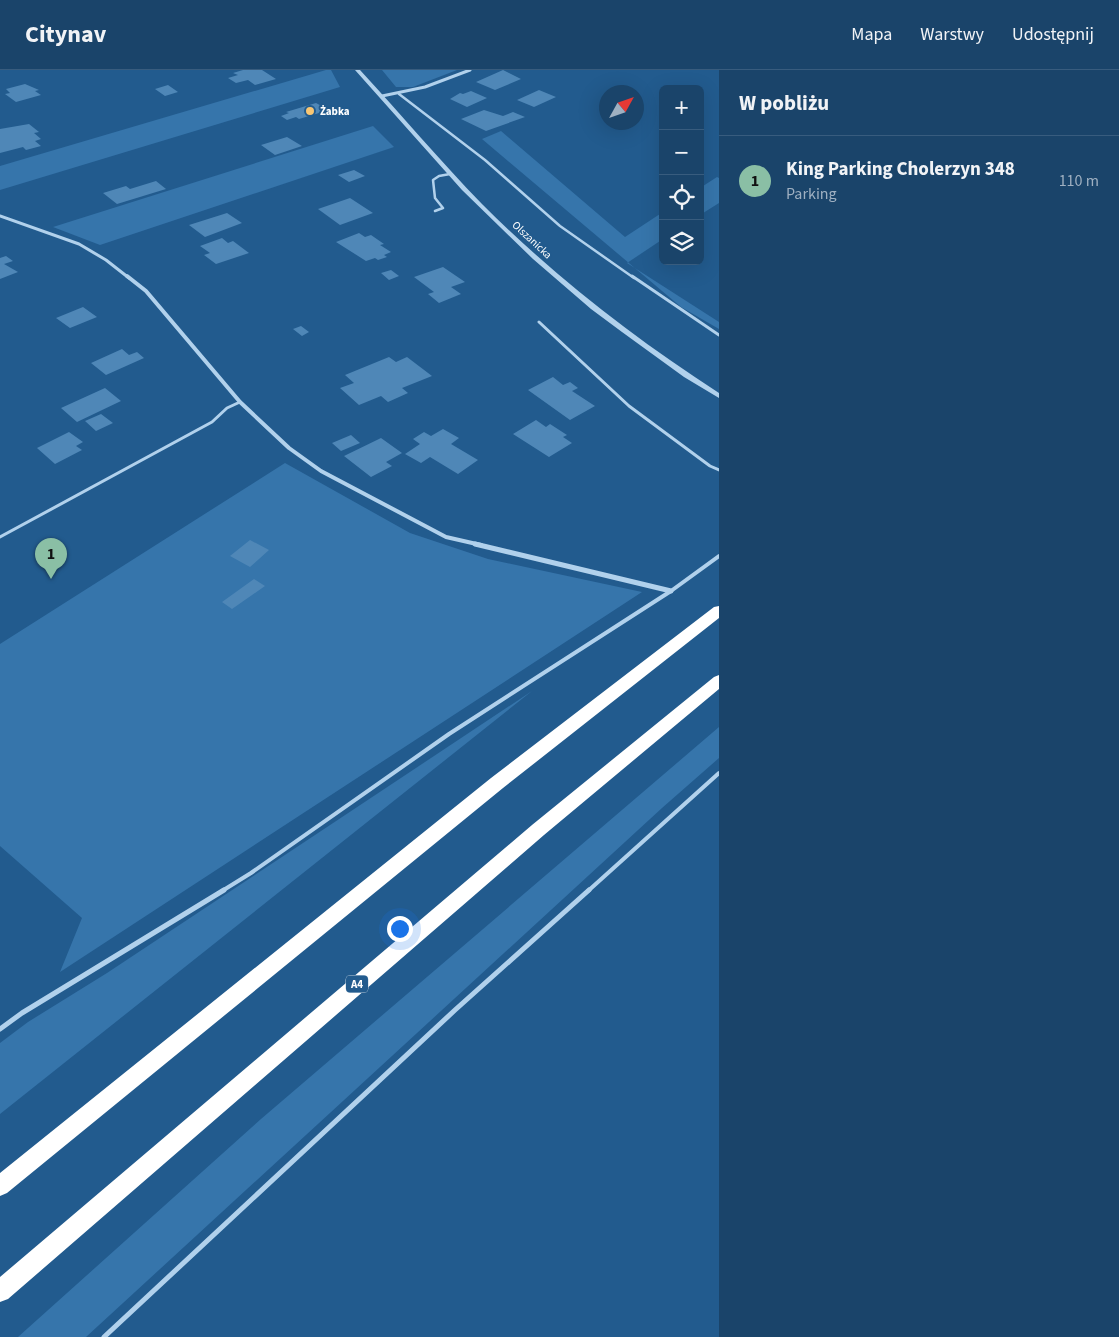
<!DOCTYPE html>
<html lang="pl">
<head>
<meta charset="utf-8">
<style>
  body { margin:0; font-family:"Source Sans 3",sans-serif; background:#234b70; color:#f1f3f6 }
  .controls { position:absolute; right:15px; top:15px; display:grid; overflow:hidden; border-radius:8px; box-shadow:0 5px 20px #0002 }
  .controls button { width:45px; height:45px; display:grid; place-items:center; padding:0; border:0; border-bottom:1px solid #385c7e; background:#1a446a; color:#f1f3f6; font:25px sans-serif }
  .compass { position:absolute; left:599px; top:15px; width:45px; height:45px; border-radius:50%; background:#1a446a; box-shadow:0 5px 20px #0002; rotate:50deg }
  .you { position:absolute; left:399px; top:858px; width:18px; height:18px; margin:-12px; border:4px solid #fff; border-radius:50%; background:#1a73e8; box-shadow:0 0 0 8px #1a73e833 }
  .badge { display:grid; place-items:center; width:32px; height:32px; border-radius:50%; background:#8abfa5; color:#111; font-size:16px; font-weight:700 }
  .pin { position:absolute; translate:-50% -41px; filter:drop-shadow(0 1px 2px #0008) }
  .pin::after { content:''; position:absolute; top:26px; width:18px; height:15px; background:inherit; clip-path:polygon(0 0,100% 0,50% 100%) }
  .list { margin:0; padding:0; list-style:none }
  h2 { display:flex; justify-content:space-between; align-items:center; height:65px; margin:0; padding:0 20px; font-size:21px }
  h2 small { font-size:16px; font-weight:400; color:#9fb0c1 }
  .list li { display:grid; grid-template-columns:32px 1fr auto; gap:15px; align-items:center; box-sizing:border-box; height:90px; padding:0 20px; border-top:1px solid #385c7e }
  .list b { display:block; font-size:19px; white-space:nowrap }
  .list p { margin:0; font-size:16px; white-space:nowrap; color:#9fb0c1 }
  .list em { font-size:16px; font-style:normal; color:#9fb0c1 }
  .icon { flex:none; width:28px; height:28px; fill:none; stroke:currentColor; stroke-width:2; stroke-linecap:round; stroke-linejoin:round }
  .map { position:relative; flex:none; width:719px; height:1267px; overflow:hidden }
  header { display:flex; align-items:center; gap:30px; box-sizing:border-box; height:70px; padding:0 25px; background:#1a446a; border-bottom:1px solid #385c7e }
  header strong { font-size:24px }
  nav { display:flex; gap:28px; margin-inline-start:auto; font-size:18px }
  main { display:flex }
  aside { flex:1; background:#1a446a }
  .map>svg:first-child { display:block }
  .green { fill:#3675ab }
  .building { fill:#4f87b7 }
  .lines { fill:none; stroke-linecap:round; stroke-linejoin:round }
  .service-far3 { stroke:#b1d1ec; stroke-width:2.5 }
  .service-far2 { stroke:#b1d1ec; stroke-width:3 }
  .service-far1 { stroke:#b1d1ec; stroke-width:4 }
  .service { stroke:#b1d1ec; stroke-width:5 }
  .minor-far2 { stroke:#b1d1ec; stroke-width:3 }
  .minor-far1 { stroke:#b1d1ec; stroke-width:4 }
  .minor { stroke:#b1d1ec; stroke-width:5 }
  .tertiary { fill:#b1d1ec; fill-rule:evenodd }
  .motorway { fill:#fff; fill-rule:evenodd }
  .poi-dot { fill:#f8c673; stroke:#225b8e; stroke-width:2 }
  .labels { text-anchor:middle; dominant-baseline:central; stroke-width:4; stroke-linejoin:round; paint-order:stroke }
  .far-poi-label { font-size:11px; font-weight:bold; fill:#fff; stroke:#225b8e; text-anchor:start }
  .far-street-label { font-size:11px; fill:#fff; stroke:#225b8e }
  .shield { fill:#225b8e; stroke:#bdcedd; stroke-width:1 }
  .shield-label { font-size:11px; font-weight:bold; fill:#fff }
</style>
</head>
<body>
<header>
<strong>Citynav</strong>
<nav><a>Mapa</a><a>Warstwy</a><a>Udostępnij</a></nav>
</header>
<main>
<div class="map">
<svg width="719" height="1267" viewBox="0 0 719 1267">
  <rect width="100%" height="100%" fill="#225b8e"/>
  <path class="green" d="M326,0H331L340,17L0,120V96Z
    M382,0H457L413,17H396Z
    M373,56L394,77L100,175L53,157Z
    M501,61L625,167L663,142V169L627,193L719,252V259L681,237L482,69Z
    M717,107L719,108V133L700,145V118Z
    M285,393L410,463L488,489L642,522L60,902L82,848L0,776V574Z
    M532,621L0,1044V973L28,952L107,903Z
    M719,657V688L662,738L86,1267H18L261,1049Z"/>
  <path class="building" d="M243,0H262L276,9L255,15L248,10L236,13L228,8L238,5L233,3Z
    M503,0L521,9L495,20L476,12Z
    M25,14L39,20L35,21L41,25L16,32L5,24L10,23L6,19Z
    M168,15L178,22L165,26L155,19Z
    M539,20L556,27L534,37L517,30Z
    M471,21L487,28L467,37L450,29L460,23L463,24Z
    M316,33L329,40L299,49L296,47L287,50L281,46L289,43L286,42Z
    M484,40L503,46L513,42L525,47L486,61L461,49Z
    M29,54L39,62L34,63L41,69L35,71L41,76L26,80L23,77L0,83V59Z
    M287,67L302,76L275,85L261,75Z
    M354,100L365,106L349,112L338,105Z
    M156,111L166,119L117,134L103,123L126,116L130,119Z
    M350,128L373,143L340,155L318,139Z
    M227,143L242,153L205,167L189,155Z
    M359,163L365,167L371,165L384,174L380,175L391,182L384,185L387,187L378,190L375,188L366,191L336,172Z
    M222,168L228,173L233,171L249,183L216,194L204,185L210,183L200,176Z
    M6,186L13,191L4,194L18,202L0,209V188Z
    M443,197L465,212L451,217L461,224L439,233L428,224L434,222L414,207Z
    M391,200L399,206L389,210L381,203Z
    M83,237L97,247L70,258L56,248Z
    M301,256L309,262L302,266L293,259Z
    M122,279L129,285L137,282L144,288L106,305L91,293Z
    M389,287L396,292L407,287L432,306L402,318L408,323L388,332L381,326L359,335L340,318L354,313L345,305Z
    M553,307L563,315L570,312L578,318L572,321L595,336L570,350L528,320Z
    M105,318L121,331L77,352L61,338Z
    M101,344L113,353L96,361L85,351Z
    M536,350L546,357L550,354L567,365L563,367L572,373L549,387L513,364Z
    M443,359L459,368L451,374L478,390L458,404L430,387L421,393L405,384L420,374L413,369L424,362L431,366Z
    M69,362L83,372L76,376L82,380L55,394L37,378Z
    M351,365L360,373L341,381L332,373Z
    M381,368L402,383L386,392L392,396L371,407L344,386Z
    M250,470L269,480L250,497L230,486Z
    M254,509L265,516L232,539L222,532Z"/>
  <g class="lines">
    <path class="service-far3" d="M399,24L485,90L560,156L634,208
      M435,141L443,138L435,128L433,110L439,106L450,104"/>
    <path class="service-far2" d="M632,206L719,265
      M539,252L629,336L710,396L719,400
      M0,467L212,352L227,338L240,332"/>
    <path class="service-far1" d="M222,821L251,803L449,664L671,521L719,486
      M588,821L719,703"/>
    <path class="service" d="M0,959L22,943L224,820
      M104,1267L455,940L589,820"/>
    <path class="minor-far2" d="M382,26L425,17L470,0
      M0,146L79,174L106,190L129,208"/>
    <path class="minor-far1" d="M127,206L146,221L240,332L289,378L321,401L446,467L481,475"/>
    <path class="minor" d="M475,474L671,521"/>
    <path class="tertiary" d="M355,0H360C401,44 440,91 482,134C554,206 634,268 719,323V328L684,307L622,262L591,239L533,189L462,120Z"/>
    <path class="motorway" d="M719,536V548L503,718L7,1123L0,1126V1103L491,708L714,537Z
      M719,605V619L544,765L8,1229L0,1232V1207L532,755L714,607Z"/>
  </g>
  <circle class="poi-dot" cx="310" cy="41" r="5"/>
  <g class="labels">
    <g class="far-poi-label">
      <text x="320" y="41">Żabka</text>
    </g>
    <g class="far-street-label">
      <text transform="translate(532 170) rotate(43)">Olszanicka</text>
    </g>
    <rect class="shield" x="346" y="905.5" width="22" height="17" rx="4"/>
    <g class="shield-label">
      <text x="357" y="914">A4</text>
    </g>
  </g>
</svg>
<div class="controls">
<button>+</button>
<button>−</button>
<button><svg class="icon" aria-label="locate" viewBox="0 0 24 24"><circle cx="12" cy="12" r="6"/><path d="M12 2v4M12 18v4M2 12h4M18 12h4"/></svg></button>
<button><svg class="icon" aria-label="layers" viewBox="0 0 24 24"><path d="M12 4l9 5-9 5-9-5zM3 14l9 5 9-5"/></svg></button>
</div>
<svg class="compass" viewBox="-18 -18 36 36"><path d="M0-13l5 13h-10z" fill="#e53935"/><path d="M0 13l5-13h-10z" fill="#9fb0c1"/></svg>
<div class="you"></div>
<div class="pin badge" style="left:51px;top:509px">1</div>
</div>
<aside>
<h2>W pobliżu<small></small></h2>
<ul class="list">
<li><span class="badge">1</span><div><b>King Parking Cholerzyn 348</b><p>Parking</p></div><em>110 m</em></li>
</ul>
</aside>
</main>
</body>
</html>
